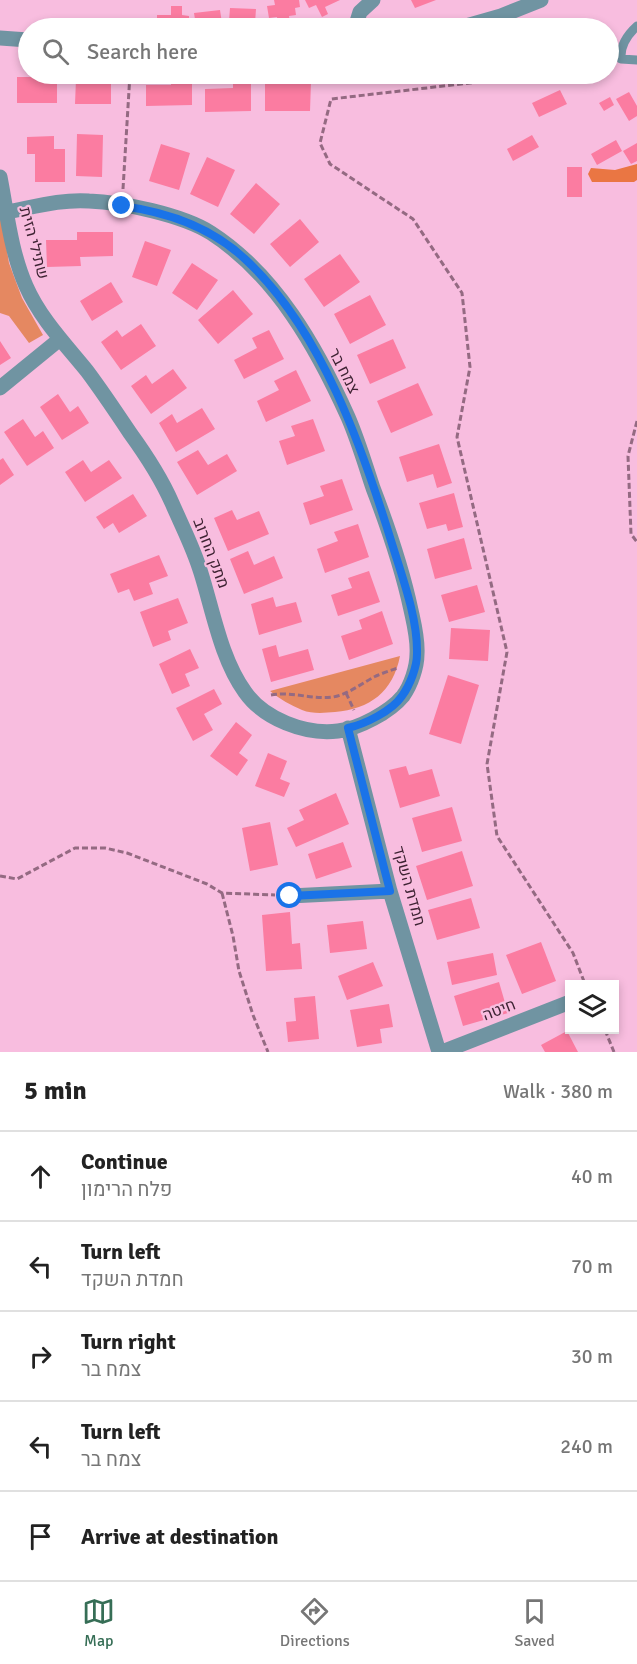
<!DOCTYPE html>
<html lang="en">
<head>
<meta charset="utf-8">
<style>
  body { margin:0; font-family:Signika,Heebo,sans-serif; background:#f6f6f6; color:#222 }
  .controls { position:absolute; right:18px; bottom:18px; display:grid; overflow:hidden; border-radius:0px; box-shadow:0 3px 9px #0003 }
  .controls button { width:54px; height:54px; display:grid; place-items:center; padding:0; border:0; border-bottom:2px solid #e0e0e0; background:#fff; color:#222; font:30px sans-serif }
  .stop { position:absolute; width:18px; height:18px; margin:-14px; border:4px solid #1a73e8; border-radius:50%; background:#fff }
  .stop.end { background:#1a73e8; border-color:#fff; box-shadow:0 2px 6px #0008 }
  .list { margin:0; padding:0; list-style:none }
  h2 { display:flex; justify-content:space-between; align-items:center; height:78px; margin:0; padding:0 24px; font-size:26px }
  h2 small { font-size:20px; font-weight:400; color:#767676 }
  .list li { display:grid; grid-template-columns:39px 1fr auto; gap:18px; align-items:center; box-sizing:border-box; height:90px; padding:0 24px; border-top:2px solid #e0e0e0 }
  .list b { display:block; font-size:22px; white-space:nowrap }
  .list p { margin:0; font-size:20px; white-space:nowrap; color:#767676 }
  .list em { font-size:20px; font-style:normal; color:#767676 }
  .icon { flex:none; width:33px; height:33px; fill:none; stroke:currentColor; stroke-width:2; stroke-linecap:round; stroke-linejoin:round }
  .map { position:relative; flex:none; width:637px; height:1052px; overflow:hidden }
  .search { position:absolute; background:#fff; box-shadow:0 3px 9px #0003; left:18px; right:18px; top:18px; height:66px; display:flex; align-items:center; gap:15px; box-sizing:border-box; padding:0 21px; border-radius:33px; color:#767676; font-size:22px }
  .sheet { height:528px; background:#fff }
  nav { display:flex; justify-content:space-around; align-items:center; box-sizing:border-box; height:84px; border-top:2px solid #e0e0e0; background:#fff; font-size:16px; color:#767676 }
  nav a { display:grid; justify-items:center; gap:3px }
  nav .on { color:#366e56 }
  .map>svg:first-child { display:block }
  .green { fill:#e58861 }
  .forest { fill:#ea7643 }
  .building { fill:#fb7ca1 }
  .lines { fill:none; stroke-linecap:round; stroke-linejoin:round }
  .path { stroke:#946a82; stroke-width:3; stroke-dasharray:6 3; stroke-linecap:butt }
  .service { stroke:#7094a2; stroke-width:9 }
  .minor { stroke:#7094a2; stroke-width:15 }
  .tertiary { stroke:#7094a2; stroke-width:15 }
  .route { stroke:#1a73e8; stroke-width:8 }
  .labels { text-anchor:middle; dominant-baseline:central; stroke-width:4.5; stroke-linejoin:round; paint-order:stroke }
  .street-label { font-size:16px; fill:#3e2333; stroke:#f8bddf }
</style>
</head>
<body>
<div class="map">
<svg width="637" height="1052" viewBox="0 0 637 1052">
  <rect width="100%" height="100%" fill="#f8bddf"/>
  <path class="green" d="M0,208L9,263L22,298L43,335L29,343L9,316L0,313Z
    M400,656C393,692 370,709 335,712C324,713 312,714 302,710C290,705 280,699 270,691Z"/>
  <path class="forest" d="M637,164V180L634,182H592L588,174L591,168L615,170Z"/>
  <path class="building" d="M274,0H299L300,7L295,8L296,15L289,16L290,23L278,25L277,17L269,18L267,6L275,5Z
    M305,0H340L325,7L328,14L322,17L316,5L309,8Z
    M411,0H436L415,8Z
    M171,6H182V15L189,16V28H157V15H171Z
    M230,8L256,9L255,23L229,21Z
    M220,10L222,23L196,26L194,13Z
    M17,77H57V103H17Z
    M171,77H192V105L146,106V85H171Z
    M233,78H251V111L205,112V89L233,88Z
    M76,79H111V104H75Z
    M265,82H311L310,111H265Z
    M560,90L567,104L539,117L532,103Z
    M629,92L637,106V116L629,121L616,99Z
    M610,97L614,105L604,111L599,103Z
    M77,134L103,135L102,177L76,176Z
    M532,135L539,147L513,161L507,149Z
    M54,136V149H65V182H35V154H27V137Z
    M616,140L622,151L597,165L591,154Z
    M637,143V161L631,164L623,151Z
    M161,144L190,153L179,190L149,181Z
    M207,157L235,170L218,207L190,194Z
    M567,167H582V197H567Z
    M256,183L280,204L254,234L230,214Z
    M300,219L319,242L290,267L270,244Z
    M77,232H113V256L80,257L81,266L47,267L46,240H77Z
    M145,241L171,250L157,286L132,277Z
    M340,254L360,282L324,307L304,279Z
    M192,263L218,280L197,310L172,293Z
    M111,282L123,302L92,321L80,301Z
    M233,290L253,314L218,344L198,320Z
    M370,295L386,325L350,344L334,314Z
    M141,324L156,346L121,370L101,342L117,330L122,337Z
    M269,330L284,359L244,379L234,360L257,348L252,338Z
    M393,339L406,368L370,384L357,355Z
    M0,341L11,358L0,365Z
    M173,369L187,388L151,414L131,386L146,375L152,384Z
    M296,370L311,401L266,422L257,401L279,390L274,381Z
    M418,383L433,415L391,433L377,401Z
    M58,394L70,412L78,406L89,423L62,440L40,407Z
    M202,408L215,429L176,452L159,423L172,414L177,423Z
    M23,419L35,437L43,431L54,448L27,466L4,432Z
    M313,419L325,451L287,465L279,441L295,436L291,426Z
    M439,444L452,483L437,488L433,474L407,482L399,457Z
    M198,450L208,465L227,454L237,471L197,495L177,462Z
    M3,458L14,475L0,485V460Z
    M83,460L91,472L109,460L122,478L85,502L65,472Z
    M342,479L353,510L310,525L303,503L324,496L320,486Z
    M454,493L463,527L448,531L446,524L427,529L419,503Z
    M133,494L147,516L119,533L113,523L104,529L96,517Z
    M232,510L237,520L259,511L269,534L228,551L214,518Z
    M358,524L369,557L325,573L317,549L338,541L334,532Z
    M464,538L472,569L435,579L427,549Z
    M248,551L254,565L274,556L283,578L244,594L230,559Z
    M159,555L168,576L149,583L153,594L134,601L129,589L118,593L110,574Z
    M369,571L380,602L338,616L331,595L352,588L348,578Z
    M477,585L485,612L449,622L441,595Z
    M273,597L276,607L296,602L302,622L259,635L251,604Z
    M178,598L188,623L168,631L171,640L153,647L140,612Z
    M382,611L393,644L349,660L341,636L362,629L359,620Z
    M451,628L490,630L488,661L449,659Z
    M276,645L279,657L308,649L314,670L271,682L262,649Z
    M190,649L199,668L185,674L190,686L172,694L159,664Z
    M448,675L479,685L461,744L429,734Z
    M214,689L222,704L204,714L213,730L193,741L176,708Z
    M236,722L252,735L239,753L248,760L237,776L210,756Z
    M268,753L287,761L280,779L290,783L284,797L255,786Z
    M406,766L409,775L432,769L440,796L400,808L389,770Z
    M336,793L349,824L296,847L287,828L304,820L299,810Z
    M452,807L462,841L422,852L412,818Z
    M270,822L278,865L250,871L242,828Z
    M343,842L352,867L316,879L308,854Z
    M462,851L473,886L427,900L416,866Z
    M471,898L480,928L437,940L428,910Z
    M290,912L292,944L300,943L302,969L266,971L262,915Z
    M363,921L367,949L330,953L327,925Z
    M541,942L556,981L522,994L506,955Z
    M493,953L497,975L452,985L447,962Z
    M373,962L383,986L347,1000L338,976Z
    M499,982L508,1013L463,1026L454,996Z
    M315,996L319,1039L288,1042L286,1022L296,1021L294,998Z
    M389,1004L393,1027L380,1029L382,1043L357,1047L350,1010Z
    M567,1031L578,1052H545L541,1045Z"/>
  <g class="lines">
    <path class="path" d="M516,74L487,81L331,99L320,143L330,164L413,219L462,293L470,367L457,437L507,652L487,764L497,836L573,953L585,984
      M123,189L130,74
      M637,421L628,456L631,534L637,542
      M346,693L354,710
      M271,695C292,691 312,700 333,697C349,694 362,683 376,676C383,673 391,670 398,668
      M0,876L17,879L75,848H105L127,853L207,884L222,893L275,895
      M222,893L233,936L239,971L253,1015L268,1052
      M605,1030L614,1052"/>
    <path class="service" d="M637,26C627,35 620,46 621,59L637,60"/>
    <path class="minor" d="M355,28L360,12L373,0
      M0,177C7,213 11,252 26,286C40,318 65,344 87,371C102,391 116,412 130,433C146,455 161,478 172,503C182,526 194,549 201,573C213,611 221,659 245,692C264,719 305,735 338,731C358,729 390,712 403,696C411,685 417,667 417,654C418,639 414,624 411,610C402,568 388,527 373,488C365,464 358,440 348,417C317,348 276,275 211,233C183,215 122,202 89,201C61,199 34,207 7,212
      M0,388L60,339
      M348,728L390,891L439,1052
      M290,896L390,891
      M442,1052L570,1002"/>
    <path class="tertiary" d="M459,28L501,16L541,0
      M0,38L28,40"/>
  </g>
  <g class="lines">
    <path class="route" d="M122,206C167,212 211,227 245,259C322,330 363,449 393,547C403,579 418,620 417,654C417,667 410,685 402,696C392,711 365,724 348,728L390,891L290,896"/>
  </g>
  <g class="labels">
    <g class="street-label">
      <text transform="translate(34 243) rotate(75)">שתילי הזית</text>
      <text transform="translate(344 371) rotate(63)">צמח בר</text>
      <text transform="translate(211 553) rotate(69)">מתק החרוב</text>
      <text transform="translate(409 886) rotate(74)">חמדת השקד</text>
      <text transform="translate(499 1010) rotate(-21)">חיטה</text>
    </g>
  </g>
</svg>
<div class="controls">
<button><svg class="icon" aria-label="layers" viewBox="0 0 24 24"><path d="M12 4l9 5-9 5-9-5zM3 14l9 5 9-5"/></svg></button>
</div>
<div class="stop" style="left:290px;top:896px"></div>
<div class="stop end" style="left:122px;top:206px"></div>
<div class="search"><svg class="icon" aria-label="search" viewBox="0 0 24 24"><circle cx="10" cy="10" r="6"/><path d="M15 15l6 6"/></svg>Search here</div>
</div>
<section class="sheet">
<h2>5 min<small>Walk · 380 m</small></h2>
<ul class="list">
<li><svg class="icon" aria-label="ahead" viewBox="0 0 24 24"><path d="M12 20V5M6 11l6-6 6 6"/></svg><div><b>Continue</b><p>פלח הרימון</p></div><em>40 m</em></li>
<li><svg class="icon" aria-label="left" viewBox="0 0 24 24"><path d="M17 20v-9H6M10 6l-5 5 5 5"/></svg><div><b>Turn left</b><p>חמדת השקד</p></div><em>70 m</em></li>
<li><svg class="icon" aria-label="right" viewBox="0 0 24 24"><path d="M7 20v-9h11M14 6l5 5-5 5"/></svg><div><b>Turn right</b><p>צמח בר</p></div><em>30 m</em></li>
<li><svg class="icon" aria-label="left" viewBox="0 0 24 24"><path d="M17 20v-9H6M10 6l-5 5 5 5"/></svg><div><b>Turn left</b><p>צמח בר</p></div><em>240 m</em></li>
<li><svg class="icon" aria-label="arrive" viewBox="0 0 24 24"><path d="M6 21V4h12l-3 4 3 4H6"/></svg><div><b>Arrive at destination</b></div></li>
</ul>
</section>
<nav>
<a class="on"><svg class="icon" aria-label="map" viewBox="0 0 24 24"><path d="M3 6l6-2 6 2 6-2v14l-6 2-6-2-6 2zM9 4v14M15 6v14"/></svg>Map</a>
<a><svg class="icon" aria-label="directions" viewBox="0 0 24 24"><path d="M12 3l9 9-9 9-9-9zM9 14v-3h6M13 9l2 2-2 2"/></svg>Directions</a>
<a><svg class="icon" aria-label="saved" viewBox="0 0 24 24"><path d="M7 4h10v16l-5-4-5 4z"/></svg>Saved</a>
</nav>
</body>
</html>
